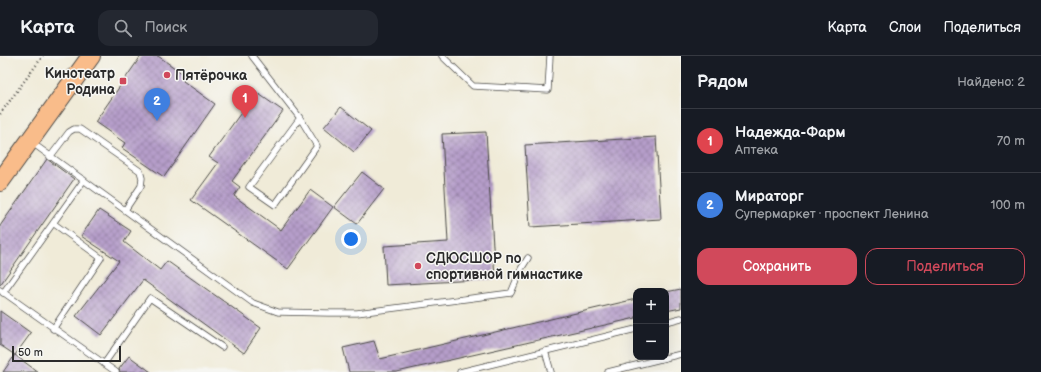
<!DOCTYPE html>
<html lang="ru">
<head>
<meta charset="utf-8">
<style>
  body { margin:0; font-family:"Balsamiq Sans",sans-serif; background:#242831; color:#f1f3f6 }
  .controls { position:absolute; right:12px; bottom:12px; display:grid; overflow:hidden; border-radius:8px; box-shadow:0 4px 16px #0002 }
  .controls button { width:36px; height:36px; display:grid; place-items:center; padding:0; border:0; border-bottom:1px solid #363941; background:#171b24; color:#f1f3f6; font:20px sans-serif }
  .scale { position:absolute; left:12px; bottom:10px; width:109px; box-sizing:border-box; padding-left:4px; border:2px solid #2b2b2b; border-top:0; font-size:11px; line-height:14px; white-space:nowrap; color:#2b2b2b; -webkit-text-stroke:3px #f6f6f2; paint-order:stroke }
  .you { position:absolute; left:351px; top:183px; width:14px; height:14px; margin:-10px; border:3px solid #fff; border-radius:50%; background:#1a73e8; box-shadow:0 0 0 6px #1a73e833 }
  .badge { display:grid; place-items:center; width:26px; height:26px; border-radius:50%; background:#d1495b; color:#fff; font-size:13px; font-weight:700 }
  .pin { position:absolute; translate:-50% -33px; filter:drop-shadow(0 1px 2px #0008) }
  .pin::after { content:''; position:absolute; top:21px; width:14px; height:12px; background:inherit; clip-path:polygon(0 0,100% 0,50% 100%) }
  .list { margin:0; padding:0; list-style:none }
  h2 { display:flex; justify-content:space-between; align-items:center; height:52px; margin:0; padding:0 16px; font-size:17px }
  h2 small { font-size:13px; font-weight:400; color:#9ea1a6 }
  .list li { display:grid; grid-template-columns:26px 1fr auto; gap:12px; align-items:center; box-sizing:border-box; height:64px; padding:0 16px; border-top:1px solid #363941 }
  .list b { display:block; font-size:15px; white-space:nowrap }
  .list p { margin:0; font-size:13px; white-space:nowrap; color:#9ea1a6 }
  .list em { font-size:13px; font-style:normal; color:#9ea1a6 }
  .actions { display:flex; gap:8px; padding:12px 16px }
  .actions a { flex:1; padding:9px 0; border:1px solid #d1495b; border-radius:12px; text-align:center; font-size:14px; color:#d1495b }
  .actions .main { background:#d1495b; color:#fff }
  .icon { flex:none; width:22px; height:22px; fill:none; stroke:currentColor; stroke-width:2; stroke-linecap:round; stroke-linejoin:round }
  .map { position:relative; flex:none; width:681px; height:316px; overflow:hidden }
  header { display:flex; align-items:center; gap:24px; box-sizing:border-box; height:56px; padding:0 20px; background:#171b24; border-bottom:1px solid #363941 }
  header strong { font-size:19px }
  nav { display:flex; gap:22px; margin-inline-start:auto; font-size:14px }
  .search { width:280px; height:36px; background:#242831; display:flex; align-items:center; gap:10px; box-sizing:border-box; padding:0 14px; border-radius:12px; color:#9ea1a6; font-size:15px }
  main { display:flex }
  aside { flex:1; background:#171b24 }
  .map>svg:first-child { display:block }
  .building { fill:url(#building-cross-hatch) }
  .lines { fill:none; stroke-linecap:round; stroke-linejoin:round }
  .lane-casing { stroke:#494845; stroke-width:7 }
  .primary-casing { stroke:#494845; stroke-width:20 }
  .path { stroke:#494845; stroke-width:2.5; stroke-dasharray:1 3; stroke-linecap:butt }
  .lane { stroke:#fff; stroke-width:5.5 }
  .primary { stroke:#f9bc8a; stroke-width:18 }
  .poi-dot { fill:#d1495b; stroke:#f6f6f2; stroke-width:1.5 }
  .labels { text-anchor:middle; dominant-baseline:central; stroke-width:3; stroke-linejoin:round; paint-order:stroke }
  .poi-label { font-size:14px; font-weight:bold; fill:#2b2b2b; stroke:#f6f6f2; text-anchor:start }
</style>
</head>
<body>
<header>
<strong>Карта</strong>
<div class="search"><svg class="icon" aria-label="search" viewBox="0 0 24 24"><circle cx="10" cy="10" r="6"/><path d="M15 15l6 6"/></svg>Поиск</div>
<nav><a>Карта</a><a>Слои</a><a>Поделиться</a></nav>
</header>
<main>
<div class="map">
<svg width="681" height="316" viewBox="0 0 681 316">
  <defs>
    <pattern id="building-cross-hatch" width="8" height="8" patternUnits="userSpaceOnUse"><rect width="8" height="8" fill="#b69eca"/><path d="M0 0l8 8M0 8l8-8" fill="none" stroke="#9481a4"/></pattern>
  </defs>
  <rect width="100%" height="100%" fill="#f6f6f2"/>
  <filter id="ink" filterUnits="userSpaceOnUse"><feTurbulence type="fractalNoise" baseFrequency=".025" numOctaves="2"/><feDisplacementMap in="SourceGraphic" scale="8" xChannelSelector="R" yChannelSelector="G"/><feConvolveMatrix kernelMatrix="1 2 1 2 8 2 1 2 1" color-interpolation-filters="sRGB"/></filter>
  <filter id="wash" filterUnits="userSpaceOnUse"><feTurbulence type="fractalNoise" baseFrequency=".012" numOctaves="4" result="noise"/><feDisplacementMap in="SourceGraphic" scale="16" xChannelSelector="R" yChannelSelector="G"/><feGaussianBlur stdDeviation="0.9" result="paint"/><feColorMatrix in="noise" values="0 0 0 0 0 0 0 0 0 0 0 0 0 0 0 0 0 1.4 0 .05"/><feComposite in="paint" operator="in"/></filter>
  <g filter="url(#wash)">
    <rect width="100%" height="100%" fill="#f0ebd8"/>
    <g id="blocks">
      <path class="building" d="M141,0H158L186,20L183,25L215,48L164,121L122,92L125,87L95,66Z
        M256,36L283,55L232,125L240,131L234,140L281,174L310,134L333,151L288,213L191,144L218,107L209,101Z
        M341,51L371,75L354,96L324,71Z
        M486,76L495,223L386,229L384,190L448,186L442,78Z
        M656,81L661,163L530,171L525,89Z
        M47,103L74,123L0,229V170Z
        M362,116L384,133L357,168L334,151Z
        M99,154L131,175L124,186L160,214L167,205L261,272L244,297L143,224L101,279L76,260L119,205L81,180Z
        M681,233V252L666,255V236Z
        M636,243V262L397,316H349L343,292L374,285L380,303Z
        M0,255L31,277L15,299L0,289Z
        M15,299L38,316H3Z
        M129,300L151,316H120L119,313Z"/>
    </g>
  </g>
  <g filter="url(#ink)">
    <use href="#blocks" fill-opacity="0" stroke="#494845" stroke-width="1"/>
    <g class="lines">
      <defs>
        <path id="lane" d="M252,0L300,62L317,90L275,149L249,131L300,62
          M442,0L473,30L548,34L550,0
          M31,86L253,247L278,256L328,257H357L511,237L521,213L528,202
          M50,101L69,76L74,73H80L140,115L142,122L141,130L125,154
          M53,167L101,202L53,273
          M0,234L116,316
          M3,237L84,124
          M666,266L681,262
          M545,295L551,316
          M104,308L150,242L222,291
          M460,316L636,273
          M608,316L681,298"/>
        <path id="primary" d="M0,126L91,0"/>
      </defs>
      <use href="#lane" class="lane-casing"/>
      <use href="#primary" class="primary-casing"/>
      <path class="path" d="M0,58L43,0"/>
      <use href="#lane" class="lane"/>
      <use href="#primary" class="primary"/>
    </g>
  </g>
  <g class="poi-dot">
    <circle cx="167" cy="19" r="4"/>
    <rect x="119" y="21" width="8" height="8" rx="2"/>
    <circle cx="418" cy="210" r="4"/>
  </g>
  <g class="labels">
    <g class="poi-label">
      <text x="115" y="17" text-anchor="end">Кинотеатр<tspan x="115" dy="16">Родина</tspan></text>
      <text x="175" y="19">Пятёрочка</text>
      <text x="426" y="202">СДЮСШОР по<tspan x="426" dy="16">спортивной гимнастике</tspan></text>
    </g>
  </g>
</svg>
<div class="controls">
<button>+</button>
<button>−</button>
</div>
<div class="scale">50 m</div>
<div class="you"></div>
<div class="pin badge" style="left:245px;top:62px;background:#e0444e">1</div>
<div class="pin badge" style="left:157px;top:65px;background:#3f7fe0">2</div>
</div>
<aside>
<h2>Рядом<small>Найдено: 2</small></h2>
<ul class="list">
<li><span class="badge" style="background:#e0444e">1</span><div><b>Надежда-Фарм</b><p>Аптека</p></div><em>70 m</em></li>
<li><span class="badge" style="background:#3f7fe0">2</span><div><b>Мираторг</b><p>Супермаркет · проспект Ленина</p></div><em>100 m</em></li>
</ul>
<div class="actions"><a class="main">Сохранить</a><a>Поделиться</a></div>
</aside>
</main>
</body>
</html>
